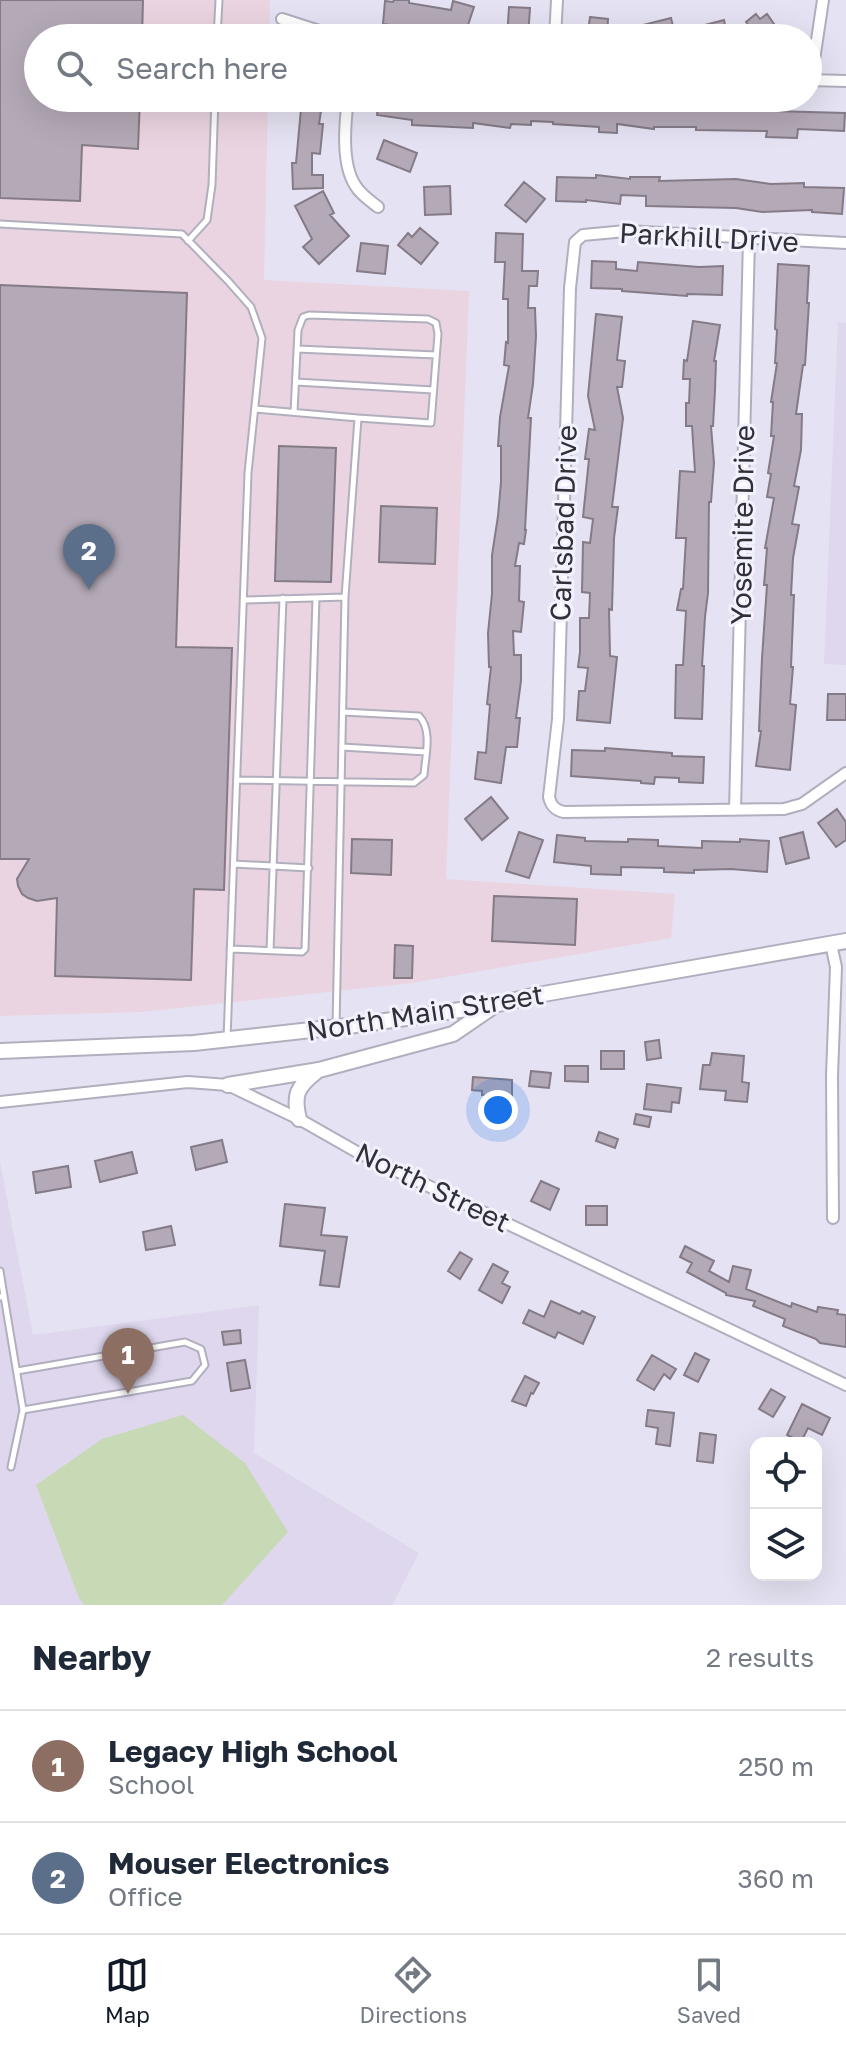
<!DOCTYPE html>
<html lang="en">
<head>
<meta charset="utf-8">
<style>
  body { margin:0; font-family:"Golos Text",sans-serif; background:#f2f2f3; color:#1f2937 }
  .controls { position:absolute; right:24px; bottom:24px; display:grid; overflow:hidden; border-radius:16px; box-shadow:0 8px 32px #0002 }
  .controls button { width:72px; height:72px; display:grid; place-items:center; padding:0; border:0; border-bottom:2px solid #e0e1e3; background:#fff; color:#1f2937; font:40px sans-serif }
  .you { position:absolute; left:498px; top:1110px; width:28px; height:28px; margin:-20px; border:6px solid #fff; border-radius:50%; background:#1a73e8; box-shadow:0 0 0 12px #1a73e833 }
  .badge { display:grid; place-items:center; width:52px; height:52px; border-radius:50%; background:#111827; color:#fff; font-size:26px; font-weight:700 }
  .pin { position:absolute; translate:-50% -66px; filter:drop-shadow(0 2px 4px #0008) }
  .pin::after { content:''; position:absolute; top:42px; width:28px; height:24px; background:inherit; clip-path:polygon(0 0,100% 0,50% 100%) }
  .list { margin:0; padding:0; list-style:none }
  h2 { display:flex; justify-content:space-between; align-items:center; height:104px; margin:0; padding:0 32px; font-size:34px }
  h2 small { font-size:26px; font-weight:400; color:#747a83 }
  .list li { display:grid; grid-template-columns:52px 1fr auto; gap:24px; align-items:center; box-sizing:border-box; height:112px; padding:0 32px; border-top:2px solid #e0e1e3 }
  .list b { display:block; font-size:30px; white-space:nowrap }
  .list p { margin:0; font-size:26px; white-space:nowrap; color:#747a83 }
  .list em { font-size:26px; font-style:normal; color:#747a83 }
  .icon { flex:none; width:44px; height:44px; fill:none; stroke:currentColor; stroke-width:2; stroke-linecap:round; stroke-linejoin:round }
  .map { position:relative; flex:none; width:846px; height:1605px; overflow:hidden }
  .search { position:absolute; background:#fff; box-shadow:0 8px 32px #0002; left:24px; right:24px; top:24px; height:88px; display:flex; align-items:center; gap:20px; box-sizing:border-box; padding:0 28px; border-radius:44px; color:#747a83; font-size:30px }
  .sheet { height:328px; background:#fff }
  nav { display:flex; justify-content:space-around; align-items:center; box-sizing:border-box; height:112px; border-top:2px solid #e0e1e3; background:#fff; font-size:22px; color:#747a83 }
  nav a { display:grid; justify-items:center; gap:4px }
  nav .on { color:#111827 }
  .map>svg:first-child { display:block }
  .industrial { fill:#ead4e1 }
  .education { fill:#ded7ed }
  .green { fill:#c8d9b6 }
  .building { fill:#b4a9b6; stroke:#847b87; stroke-width:2 }
  .lines { fill:none; stroke-linecap:round; stroke-linejoin:round }
  .lane-casing { stroke:#b1afbe; stroke-width:9 }
  .street-casing { stroke:#b1afbe; stroke-width:14 }
  .secondary-casing { stroke:#b1afbe; stroke-width:18 }
  .lane { stroke:#fff; stroke-width:5 }
  .street { stroke:#fff; stroke-width:10 }
  .secondary { stroke:#fff; stroke-width:14 }
  .labels { text-anchor:middle; dominant-baseline:central; stroke-width:6; stroke-linejoin:round; paint-order:stroke }
  .street-label { font-size:28px; fill:#313036; stroke:#f2f1fe }
</style>
</head>
<body>
<div class="map">
<svg width="846" height="1605" viewBox="0 0 846 1605">
  <rect width="100%" height="100%" fill="#e5e3f3"/>
  <path class="industrial" d="M0,0H270L269,38H38V98H268L264,280L469,291L446,879L675,894L671,938L412,983L141,1012L0,1016Z"/>
  <path class="education" d="M838,322L846,323V665L824,664Z
    M0,1162L33,1335L259,1305L254,1453L419,1553L392,1605H0Z"/>
  <path class="green" d="M183,1415L245,1463L288,1532L222,1605H84L79,1598L36,1485L102,1439Z"/>
  <path class="building" d="M0,0H143L142,38H38V98H140L138,149L82,145L80,201L0,198Z
    M394,0H409V3L451,10L453,1L474,7L465,34L440,26L439,32L383,24L385,1L393,2Z
    M509,7L530,8L528,38H507Z
    M756,14L760,19L767,14L779,31L769,38H748L744,32L750,27L746,22Z
    M590,17L608,19L607,38H587Z
    M671,18L676,38H646L643,25Z
    M724,20L728,38H699L697,27Z
    M302,98H323L319,124H323L320,154L312,153V175H323V188L293,189L292,163H296Z
    M379,98H462L461,106L484,108L486,99L520,103V100L627,107V106L661,110V108L690,107V109L845,113L844,131L798,129L797,138L766,137L767,131L696,130V127H654V129L617,124V133L599,132V127L553,124V122L531,121V125L511,124L510,128L473,123V128L412,125V120L377,115Z
    M384,140L417,153L410,172L377,159Z
    M596,175L630,179V177H660L659,181L736,179L771,184L804,183V187L844,188L842,214L812,212V210L762,212L736,208L646,206V196L621,195L620,204L586,200V202L556,201L557,177L596,178Z
    M524,182L545,199L526,222L505,205Z
    M450,186L451,214L425,215L424,187Z
    M323,191L334,213L330,215L349,236L319,264L303,247L312,239L295,206Z
    M420,228L438,243L421,264L398,245L408,233L412,237Z
    M496,233L523,234L522,271H538L537,286H529L528,308H535L536,336L533,384L528,418H531L525,530H526L524,544L519,543L515,566H520L519,601L524,602L521,632L513,631L514,655H521V681L516,718H520L517,747H506L501,783L475,779L478,752L486,753L490,705L487,704L491,667H489L488,633L492,594V555L498,516L501,482V446H498L500,417L509,366L504,365L506,342L508,343V299H503L505,262H495Z
    M361,243L388,246L385,274L357,271Z
    M592,261L616,262V269L637,271L638,262L699,267L723,266L722,295L687,294V296L622,291V289L591,288Z
    M778,264L809,266L807,303H809L805,365H803L796,414H802L801,450L794,486L799,487L792,524L799,525L793,558L791,595H794L791,667H793L790,704L796,705L790,770L756,766L761,731H759L762,658L767,585H764L767,548H765L774,498L767,497L771,474L768,473L774,436H771L773,402H771L777,363H775L777,330L775,329Z
    M0,285L187,293L176,647L232,648L224,890L194,889L191,980L55,976L57,898L37,901L28,898L22,894L18,886L17,879L29,859H0Z
    M596,314L622,317L617,360L625,361L622,387H617L623,418L612,507H618L614,538L612,610L609,609L610,656L617,657L610,723L577,720L579,691H585L588,668L578,667L580,652V618H589L590,593L582,592L583,542L590,543L593,519L583,517L589,459H585L589,429L595,430L588,396Z
    M693,321L720,325L714,361H716L715,390L713,426H711L714,463L711,502H709L708,593L705,617L702,666H704L702,719L675,718L676,665H683L686,611L677,610L681,589H683L686,538H676L680,471L695,472L692,426H686V403H689L690,379H683L684,360L687,361Z
    M279,446L336,448L331,582L275,581Z
    M381,506L437,508L435,564L379,562Z
    M828,694H846V720H827Z
    M605,748L672,753V756L704,757L703,783L679,782V778L655,777L654,784L641,783V781L571,776L572,750L605,751Z
    M491,797L508,818L482,840L465,819Z
    M837,809L846,822V840L836,847L818,823Z
    M519,832L543,840L529,878L506,871Z
    M803,832L809,858L786,864L780,838Z
    M557,835L585,838V841L628,842V839L658,840V846L702,848V841L740,842V839L769,841L767,872L731,869L694,870V873L664,872V868L621,867V875L591,874V866L554,862Z
    M352,839L392,840L391,875L351,873Z
    M494,896L577,899L575,945L492,941Z
    M395,945L413,946L412,978H394Z
    M659,1040L661,1058L647,1060L645,1042Z
    M601,1051H624V1069H601Z
    M712,1053L744,1056L742,1082L749,1083L747,1102L725,1100L726,1091L700,1089L703,1065H710Z
    M565,1066H588V1082L565,1081Z
    M531,1071L551,1073L549,1088L529,1086Z
    M473,1077L512,1080V1096L482,1095V1091L472,1090Z
    M647,1084L681,1088L679,1103L672,1102L671,1112L644,1109Z
    M636,1114L651,1117L649,1127L634,1124Z
    M599,1132L618,1139L615,1148L596,1141Z
    M222,1140L227,1162L196,1170L191,1147Z
    M132,1152L137,1173L100,1182L95,1161Z
    M68,1166L71,1187L36,1193L33,1172Z
    M541,1181L559,1189L550,1210L531,1201Z
    M285,1204L325,1208L321,1235L347,1237L339,1287L320,1285L325,1251L280,1246Z
    M586,1206H607V1225H586Z
    M171,1226L175,1245L146,1250L143,1232Z
    M685,1246L714,1261L709,1271L729,1282L733,1266L751,1270L746,1289L791,1307L792,1303L817,1312L818,1307L838,1310L837,1314L846,1315V1347L820,1343L816,1339L783,1326L785,1319L753,1306L755,1301L726,1295V1293L687,1272L692,1263L680,1257Z
    M460,1252L472,1259L460,1279L448,1271Z
    M493,1264L508,1272L502,1283L510,1287L502,1303L479,1290Z
    M551,1301L580,1314L582,1311L595,1317L583,1344L558,1332L555,1338L523,1323L529,1310L544,1317Z
    M240,1330L241,1343L224,1345L222,1332Z
    M695,1353L709,1360L698,1382L684,1375Z
    M652,1355L676,1369L670,1379L664,1374L654,1390L637,1380Z
    M245,1360L250,1388L231,1391L227,1363Z
    M525,1376L539,1383L533,1394L531,1393L526,1406L512,1401Z
    M771,1389L785,1397L773,1417L759,1409Z
    M802,1404L830,1418L822,1435L808,1428L801,1442L787,1435Z
    M648,1410L674,1413L670,1446L656,1444L658,1428L646,1426Z
    M700,1433L716,1435L713,1463L697,1461Z"/>
  <g class="lines">
    <defs>
      <path id="lane" d="M217,38L219,0
        M0,224L182,234L228,281L251,307L262,338L248,473L227,1039
        M188,241L207,220L212,185L215,98
        M297,349L436,355
        M296,382L433,390
        M255,409L358,418L345,597
        M294,412L298,330L303,317L309,315L428,319L436,323L438,334L431,423L358,418
        M244,600L345,597L336,1026
        M342,747L426,752
        M237,780L414,783L424,775C425,758 433,730 419,716L343,712
        M234,864L309,868
        M230,949L302,952L305,949L316,598
        M270,951L283,598
        M0,1271L4,1296L0,1297
        M4,1296L23,1410L11,1467
        M17,1371L185,1342L201,1349L205,1365L192,1381L23,1410"/>
      <path id="street" d="M282,19L341,38
        M555,38L557,0
        M808,80L846,81
        M811,80L823,0
        M348,98C345,123 341,163 355,185C360,194 369,200 378,207
        M846,243L626,231L583,235L575,242L570,288L558,719L549,797C551,806 555,810 564,812L784,809L802,804L846,773
        M735,810L749,239
        M831,944L836,967L832,1076L833,1218
        M0,1102L188,1082L228,1085L299,1119L357,1152L846,1385"/>
      <path id="secondary" d="M0,1051L194,1043L365,1024L494,1005L532,996L846,941
        M228,1085L319,1070L453,1034L491,1008
        M299,1119C293,1095 297,1087 316,1072"/>
    </defs>
    <use href="#lane" class="lane-casing"/>
    <use href="#street" class="street-casing"/>
    <use href="#secondary" class="secondary-casing"/>
    <use href="#lane" class="lane"/>
    <use href="#street" class="street"/>
    <use href="#secondary" class="secondary"/>
  </g>
  <g class="labels">
    <g class="street-label">
      <text transform="translate(709 237) rotate(3)">Parkhill Drive</text>
      <text transform="translate(563 523) rotate(-88)">Carlsbad Drive</text>
      <text transform="translate(742 525) rotate(-89)">Yosemite Drive</text>
      <text transform="translate(425 1012) rotate(-9)">North Main Street</text>
      <text transform="translate(433 1187) rotate(26)">North Street</text>
    </g>
  </g>
</svg>
<div class="controls">
<button><svg class="icon" aria-label="locate" viewBox="0 0 24 24"><circle cx="12" cy="12" r="6"/><path d="M12 2v4M12 18v4M2 12h4M18 12h4"/></svg></button>
<button><svg class="icon" aria-label="layers" viewBox="0 0 24 24"><path d="M12 4l9 5-9 5-9-5zM3 14l9 5 9-5"/></svg></button>
</div>
<div class="you"></div>
<div class="pin badge" style="left:128px;top:1394px;background:#8d6e63">1</div>
<div class="pin badge" style="left:89px;top:590px;background:#5c6f8a">2</div>
<div class="search"><svg class="icon" aria-label="search" viewBox="0 0 24 24"><circle cx="10" cy="10" r="6"/><path d="M15 15l6 6"/></svg>Search here</div>
</div>
<section class="sheet">
<h2>Nearby<small>2 results</small></h2>
<ul class="list">
<li><span class="badge" style="background:#8d6e63">1</span><div><b>Legacy High School</b><p>School</p></div><em>250 m</em></li>
<li><span class="badge" style="background:#5c6f8a">2</span><div><b>Mouser Electronics</b><p>Office</p></div><em>360 m</em></li>
</ul>
</section>
<nav>
<a class="on"><svg class="icon" aria-label="map" viewBox="0 0 24 24"><path d="M3 6l6-2 6 2 6-2v14l-6 2-6-2-6 2zM9 4v14M15 6v14"/></svg>Map</a>
<a><svg class="icon" aria-label="directions" viewBox="0 0 24 24"><path d="M12 3l9 9-9 9-9-9zM9 14v-3h6M13 9l2 2-2 2"/></svg>Directions</a>
<a><svg class="icon" aria-label="saved" viewBox="0 0 24 24"><path d="M7 4h10v16l-5-4-5 4z"/></svg>Saved</a>
</nav>
</body>
</html>
